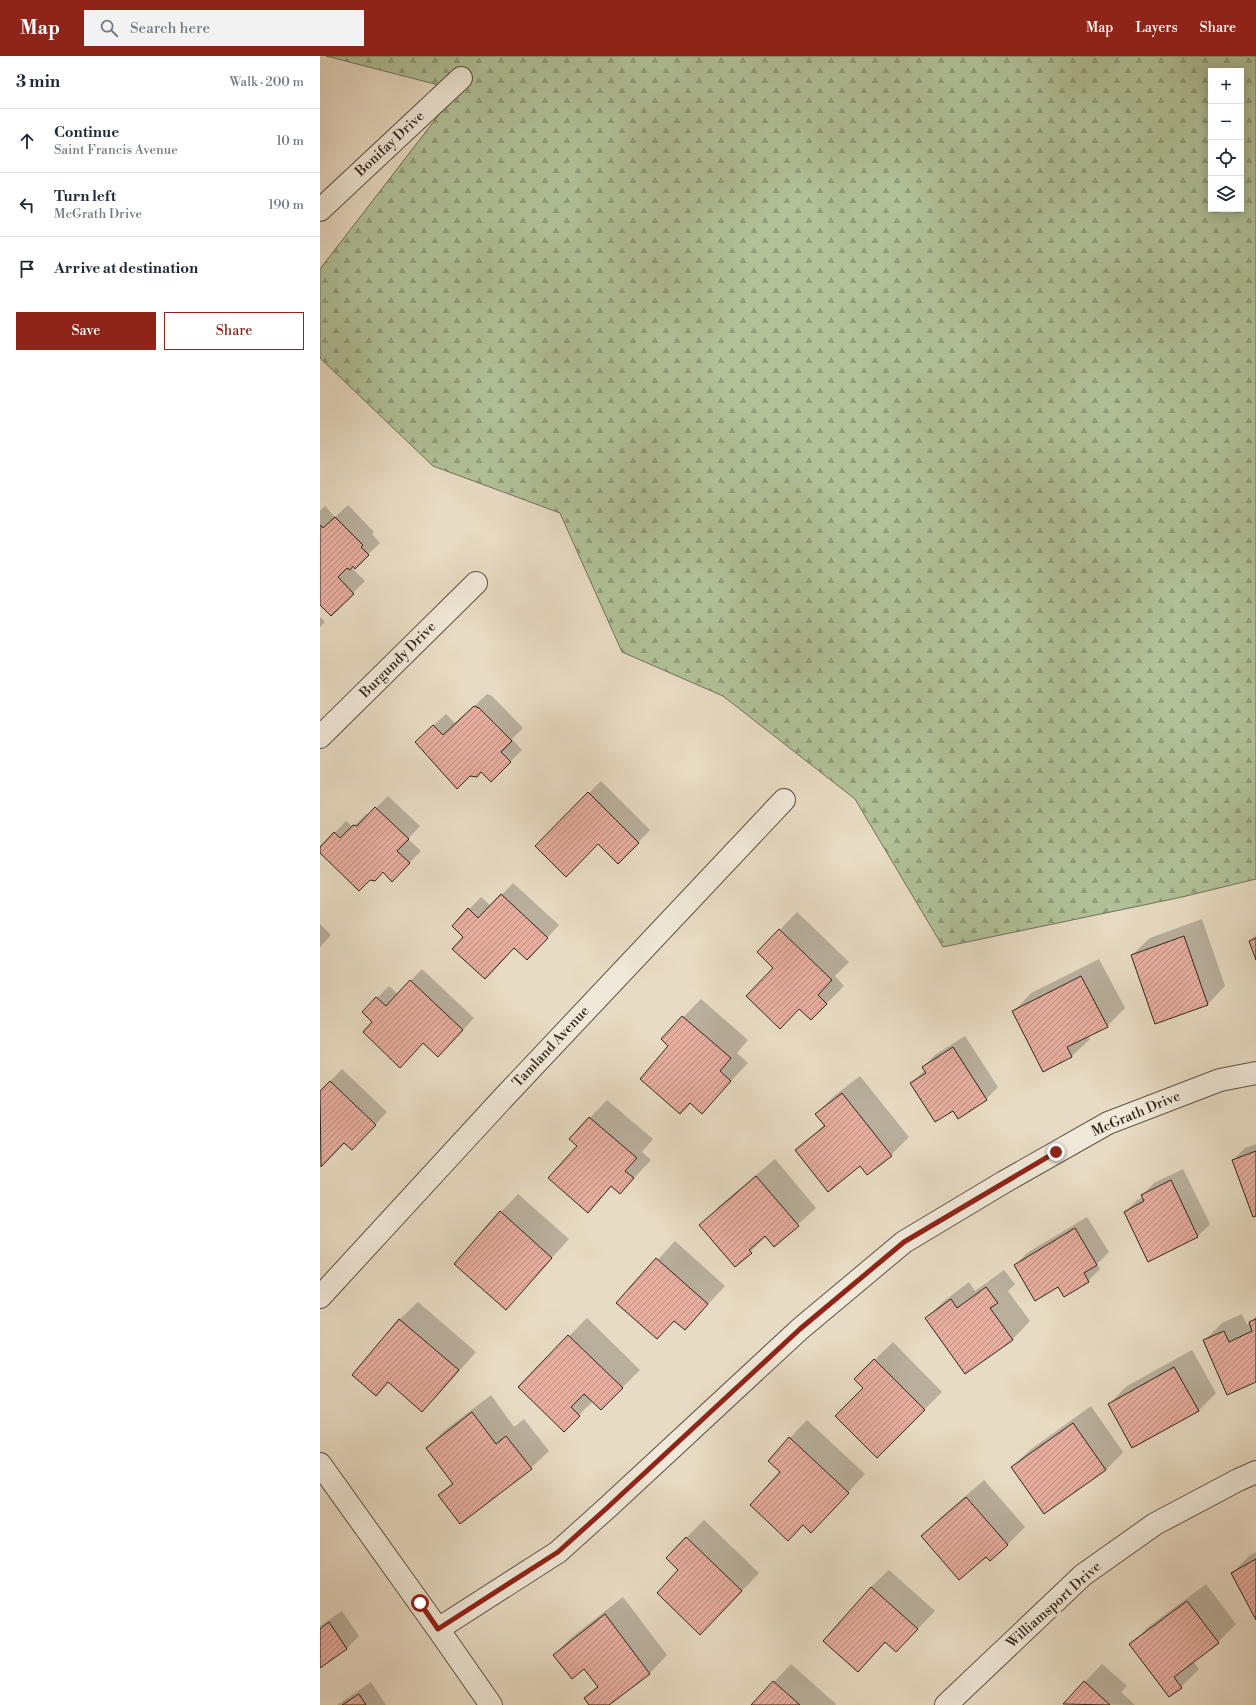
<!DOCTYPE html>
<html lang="en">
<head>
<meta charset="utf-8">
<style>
  body { margin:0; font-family:"Libre Bodoni",serif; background:#f2f2f3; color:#1f2937 }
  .controls { position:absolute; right:12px; top:12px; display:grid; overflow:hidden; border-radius:0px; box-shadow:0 2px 10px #0003 }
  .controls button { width:36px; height:36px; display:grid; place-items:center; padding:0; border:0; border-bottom:1px solid #e0e1e3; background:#fff; color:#1f2937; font:20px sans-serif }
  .stop { position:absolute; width:12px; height:12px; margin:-9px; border:3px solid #8f2418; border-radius:50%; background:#fff }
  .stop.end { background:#8f2418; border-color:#fff; box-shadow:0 1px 4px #0008 }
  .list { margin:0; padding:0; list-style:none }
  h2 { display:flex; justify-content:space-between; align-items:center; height:52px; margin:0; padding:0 16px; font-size:17px }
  h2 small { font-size:13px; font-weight:400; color:#747a83 }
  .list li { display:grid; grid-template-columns:26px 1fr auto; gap:12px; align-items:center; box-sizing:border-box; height:64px; padding:0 16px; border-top:1px solid #e0e1e3 }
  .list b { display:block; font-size:15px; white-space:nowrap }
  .list p { margin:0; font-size:13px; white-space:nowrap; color:#747a83 }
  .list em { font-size:13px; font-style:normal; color:#747a83 }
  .actions { display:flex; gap:8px; padding:12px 16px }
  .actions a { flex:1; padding:9px 0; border:1px solid #8f2418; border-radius:0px; text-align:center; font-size:14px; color:#8f2418 }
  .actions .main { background:#8f2418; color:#fff }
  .icon { flex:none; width:22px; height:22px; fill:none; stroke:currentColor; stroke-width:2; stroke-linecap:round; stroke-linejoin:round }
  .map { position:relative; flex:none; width:936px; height:1649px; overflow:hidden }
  header { display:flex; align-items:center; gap:24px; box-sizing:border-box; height:56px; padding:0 20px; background:#8f2418; color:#fff }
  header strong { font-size:19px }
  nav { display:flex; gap:22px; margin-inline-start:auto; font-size:14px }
  .search { width:280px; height:36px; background:#f2f2f3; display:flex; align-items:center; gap:10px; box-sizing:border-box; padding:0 14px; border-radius:0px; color:#747a83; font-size:15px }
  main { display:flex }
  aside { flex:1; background:#fff }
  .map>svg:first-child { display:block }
  .forest { fill:url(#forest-firs); stroke:#717258; fill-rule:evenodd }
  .shadow { fill:#0003 }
  .building { fill:url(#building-hatch); stroke:#312418 }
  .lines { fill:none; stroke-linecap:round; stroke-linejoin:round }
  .street-casing { stroke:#5f5243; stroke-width:24 }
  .street { stroke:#f0e8d8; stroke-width:22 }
  .route { stroke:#8f2418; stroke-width:5 }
  .labels { text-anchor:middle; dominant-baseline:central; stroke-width:4; stroke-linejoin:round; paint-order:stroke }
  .street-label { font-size:14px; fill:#312418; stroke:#f0e8d8 }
</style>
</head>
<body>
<header>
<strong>Map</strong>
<div class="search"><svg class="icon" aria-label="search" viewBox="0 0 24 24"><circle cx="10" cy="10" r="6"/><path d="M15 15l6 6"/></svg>Search here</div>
<nav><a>Map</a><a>Layers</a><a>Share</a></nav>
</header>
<main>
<aside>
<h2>3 min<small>Walk · 200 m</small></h2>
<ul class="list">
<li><svg class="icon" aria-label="ahead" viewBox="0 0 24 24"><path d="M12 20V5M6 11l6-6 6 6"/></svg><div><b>Continue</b><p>Saint Francis Avenue</p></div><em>10 m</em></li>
<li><svg class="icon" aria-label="left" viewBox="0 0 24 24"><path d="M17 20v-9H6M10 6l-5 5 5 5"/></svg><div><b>Turn left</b><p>McGrath Drive</p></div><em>190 m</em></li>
<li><svg class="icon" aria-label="arrive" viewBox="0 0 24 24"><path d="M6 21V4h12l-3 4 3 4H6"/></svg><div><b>Arrive at destination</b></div></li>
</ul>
<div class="actions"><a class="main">Save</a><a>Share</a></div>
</aside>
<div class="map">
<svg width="936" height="1649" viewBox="0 0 936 1649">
  <defs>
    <pattern id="forest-firs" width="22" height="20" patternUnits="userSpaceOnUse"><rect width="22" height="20" fill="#b1c198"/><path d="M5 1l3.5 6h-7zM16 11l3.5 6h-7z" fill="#919d7b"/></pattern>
    <pattern id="building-hatch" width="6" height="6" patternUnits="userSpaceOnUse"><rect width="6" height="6" fill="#e7aea0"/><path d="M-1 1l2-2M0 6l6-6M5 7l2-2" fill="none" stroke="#bc8d81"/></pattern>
  </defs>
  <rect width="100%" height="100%" fill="#e8dbc3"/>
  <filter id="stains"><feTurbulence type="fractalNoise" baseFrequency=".005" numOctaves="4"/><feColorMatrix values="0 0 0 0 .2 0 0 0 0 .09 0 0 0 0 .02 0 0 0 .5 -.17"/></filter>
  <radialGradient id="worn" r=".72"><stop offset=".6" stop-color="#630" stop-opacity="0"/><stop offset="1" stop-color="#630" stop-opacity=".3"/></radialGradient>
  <path class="forest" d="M6,0H936V823L862,841L623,891L535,743L403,640L302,596L240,457L113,410L0,302V213L138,34ZM891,15H921V153H891Z"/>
  <path class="shadow" d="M28,449L54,476L52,478L60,487L35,511L33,509L31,511L45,525L11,559L0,547V455L5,450L15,461Z
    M0,561L5,566L0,571Z
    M167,638L172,640L203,672L192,683L202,694L171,725L161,715L108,674L126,658L136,668Z
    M281,725L330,774L298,807L278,787L216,790Z
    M68,740L100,770L88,783L101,795L84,812L63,815L0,796V792L26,765L33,771L46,758H50Z
    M193,827L239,869L219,891H194L145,881L133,870L161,841L171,850Z
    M477,856L529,906L515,920L524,930L491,963L479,952L455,912L438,896Z
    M882,863L905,930L888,948L812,899L830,882Z
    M0,868L11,879L0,891Z
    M936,879V901L930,885Z
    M779,903L805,952L787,970L768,980L770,983L752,1000L724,1014L694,955L711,937Z
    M102,913L154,962L130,988L104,986L54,966L43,956L69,930L78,938Z
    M381,943L428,984L417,997L428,1007L382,1056L350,990L342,983Z
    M645,980L678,1031L666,1043L633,1053L591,1027L605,1014L603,1011L615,999Z
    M22,1013L67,1056L44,1081L24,1086L1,1110L0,1036Z
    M540,1020L589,1081L571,1099L547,1118L540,1109L477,1094L505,1068L496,1058L514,1040Z
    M287,1044L333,1083L322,1096L331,1104L300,1137L292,1130L268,1155L258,1090L250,1083Z
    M936,1088V1159L913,1104L925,1092Z
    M455,1103L496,1152L454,1190L446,1181L415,1210L381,1169L398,1151Z
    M863,1113L890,1168L878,1180L828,1204L805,1156L817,1144L823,1141L822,1139L834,1127Z
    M198,1138L249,1183L186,1253L181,1156Z
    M767,1161L789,1196L777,1208L780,1213L768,1225L695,1209L707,1197Z
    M355,1185L405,1230L365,1273L354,1264L298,1247Z
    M684,1214L695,1228L688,1235L710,1265L693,1283L645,1317L606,1262L624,1245L649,1226L655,1235Z
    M98,1246L156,1296L120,1337L102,1354L69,1326L56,1338L33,1319L80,1263Z
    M922,1258L927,1269L936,1260V1325L884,1285L902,1267Z
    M267,1262L320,1314L281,1353L273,1345L244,1374L199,1331Z
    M573,1286L622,1336L557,1401L544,1332L535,1323Z
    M872,1294L896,1337L878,1355L789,1348L807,1330Z
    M171,1339L194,1371L204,1363L229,1395L211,1412L119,1440L133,1426L107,1392L125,1374Z
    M771,1350L803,1396L786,1414L692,1411L710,1394Z
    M487,1364L545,1418L509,1457L461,1416L470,1382Z
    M664,1424L705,1471L687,1489L602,1480L620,1462Z
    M384,1464L439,1517L398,1560L360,1514L366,1482Z
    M936,1496V1562L912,1517L930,1499Z
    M569,1514L615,1555L576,1595L566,1586L538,1615L551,1531Z
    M886,1528L916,1568L898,1586L873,1605L879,1613L861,1631L811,1589L828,1571Z
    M303,1541L347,1599L330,1617L288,1649H271L265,1642L278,1629L265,1612L234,1599L252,1581Z
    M22,1555L39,1580L27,1592L0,1611V1570Z
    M471,1608L516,1648L515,1649H432Z
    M782,1608L807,1630L801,1636L815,1649L744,1648Z
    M51,1626L66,1649H17Z"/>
  <path class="building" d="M15,461L43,489L41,491L49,499L35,513L33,510L30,514L27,512L18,521L34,538L11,560L0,549V469L3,472Z
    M154,650L159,652L192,685L181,696L191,706L171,726L161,716L157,721L150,720L137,733L95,686L113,669L123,679Z
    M268,736L319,787L298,808L278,788L246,821L215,790Z
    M55,751L89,783L77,795L90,807L72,826L63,816L55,825L50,824L39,835L0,797V791L14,776L20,782L33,769L37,770Z
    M181,838L228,882L207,904L194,892L165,923L132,893L143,881L132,870L148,852L158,862Z
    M459,873L512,924L498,939L507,948L491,964L479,953L460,973L426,940L453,912L437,896Z
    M864,880L888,949L835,968L811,899Z
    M936,882V904L929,885Z
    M761,920L788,971L747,991L752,1001L723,1016L692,955Z
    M90,924L143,974L118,1001L103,987L80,1012L43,976L52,966L42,956L56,941L66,950Z
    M362,960L411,1002L400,1015L411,1025L382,1058L370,1047L360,1058L320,1023L348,990L341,983Z
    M633,991L667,1044L638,1063L633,1055L615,1066L590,1027L606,1017L602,1011Z
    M10,1025L56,1069L32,1094L24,1087L1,1111L0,1035Z
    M522,1037L572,1100L547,1119L540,1110L508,1136L475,1094L505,1070L495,1058Z
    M269,1061L317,1102L305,1115L314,1122L300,1138L291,1130L268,1157L228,1122L257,1090L249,1083Z
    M936,1095V1160L933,1161L912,1104Z
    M436,1120L479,1170L454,1191L445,1180L429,1194L432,1197L415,1211L379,1169Z
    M851,1124L878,1181L828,1206L804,1156L824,1145L821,1139Z
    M180,1155L232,1202L186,1254L134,1208Z
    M755,1172L777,1209L764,1217L769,1226L744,1241L738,1231L715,1245L694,1209Z
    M336,1202L388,1248L365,1274L354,1265L337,1283L296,1247Z
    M666,1231L678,1247L670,1252L693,1284L645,1318L605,1262L631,1243L637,1252Z
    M79,1263L139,1314L102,1356L68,1326L56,1340L32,1319Z
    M936,1263V1326L907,1339L883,1284L904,1275L909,1286L932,1275L929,1266Z
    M248,1279L303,1332L281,1354L264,1338L251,1351L260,1360L244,1376L198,1331Z
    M554,1303L605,1354L557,1402L515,1360L543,1332L534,1323Z
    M854,1311L879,1355L812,1392L788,1348Z
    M152,1356L176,1388L186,1380L212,1413L140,1468L118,1439L133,1428L106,1392Z
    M753,1367L786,1414L724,1458L691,1411Z
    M469,1381L529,1437L491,1477L483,1469L468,1485L430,1449L460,1416L448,1405Z
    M646,1441L688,1489L670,1505L666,1501L639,1524L601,1480Z
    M366,1481L422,1535L380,1579L337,1537L358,1514L346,1502Z
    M936,1503V1564L911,1517Z
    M551,1531L598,1573L576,1596L565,1586L538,1616L503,1585Z
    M867,1545L899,1587L854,1621L862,1632L849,1641L809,1588Z
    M285,1558L330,1618L289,1649H269L264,1642L278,1631L264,1613L252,1623L233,1599Z
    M9,1566L27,1593L0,1612V1573Z
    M453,1625L480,1649H431Z
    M764,1625L790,1649H789L743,1648Z
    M39,1638L46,1649H22Z"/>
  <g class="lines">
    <defs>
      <path id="street" d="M0,154L141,22
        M0,681L156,527
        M0,1241L186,1039L464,744
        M0,1408L118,1573L171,1649
        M118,1573L238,1496L288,1451L480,1273L584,1186L684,1126L788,1067L900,1024L936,1017
        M626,1649L763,1519L835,1468L918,1424L936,1416"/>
    </defs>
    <use href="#street" class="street-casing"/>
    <use href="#street" class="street"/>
  </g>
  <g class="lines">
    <path class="route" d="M100,1547L118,1573L238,1496L288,1451L480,1273L584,1186L736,1096"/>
  </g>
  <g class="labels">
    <g class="street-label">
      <text transform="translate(70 88) rotate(-43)">Bonifay Drive</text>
      <text transform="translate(78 604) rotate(-45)">Burgundy Drive</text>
      <text transform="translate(231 991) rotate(-47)">Tamland Avenue</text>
      <text transform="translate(816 1058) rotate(-23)">McGrath Drive</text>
      <text transform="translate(734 1549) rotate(-42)">Williamsport Drive</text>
    </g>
  </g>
  <rect width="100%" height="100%" filter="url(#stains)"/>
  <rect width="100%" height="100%" fill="url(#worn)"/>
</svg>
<div class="controls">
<button>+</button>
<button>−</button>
<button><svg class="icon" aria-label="locate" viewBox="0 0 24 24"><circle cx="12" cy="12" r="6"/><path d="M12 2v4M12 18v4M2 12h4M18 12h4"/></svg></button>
<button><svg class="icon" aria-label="layers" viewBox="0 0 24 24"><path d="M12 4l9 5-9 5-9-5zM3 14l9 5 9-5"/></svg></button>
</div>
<div class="stop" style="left:100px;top:1547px"></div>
<div class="stop end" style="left:736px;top:1096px"></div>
</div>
</main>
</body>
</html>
